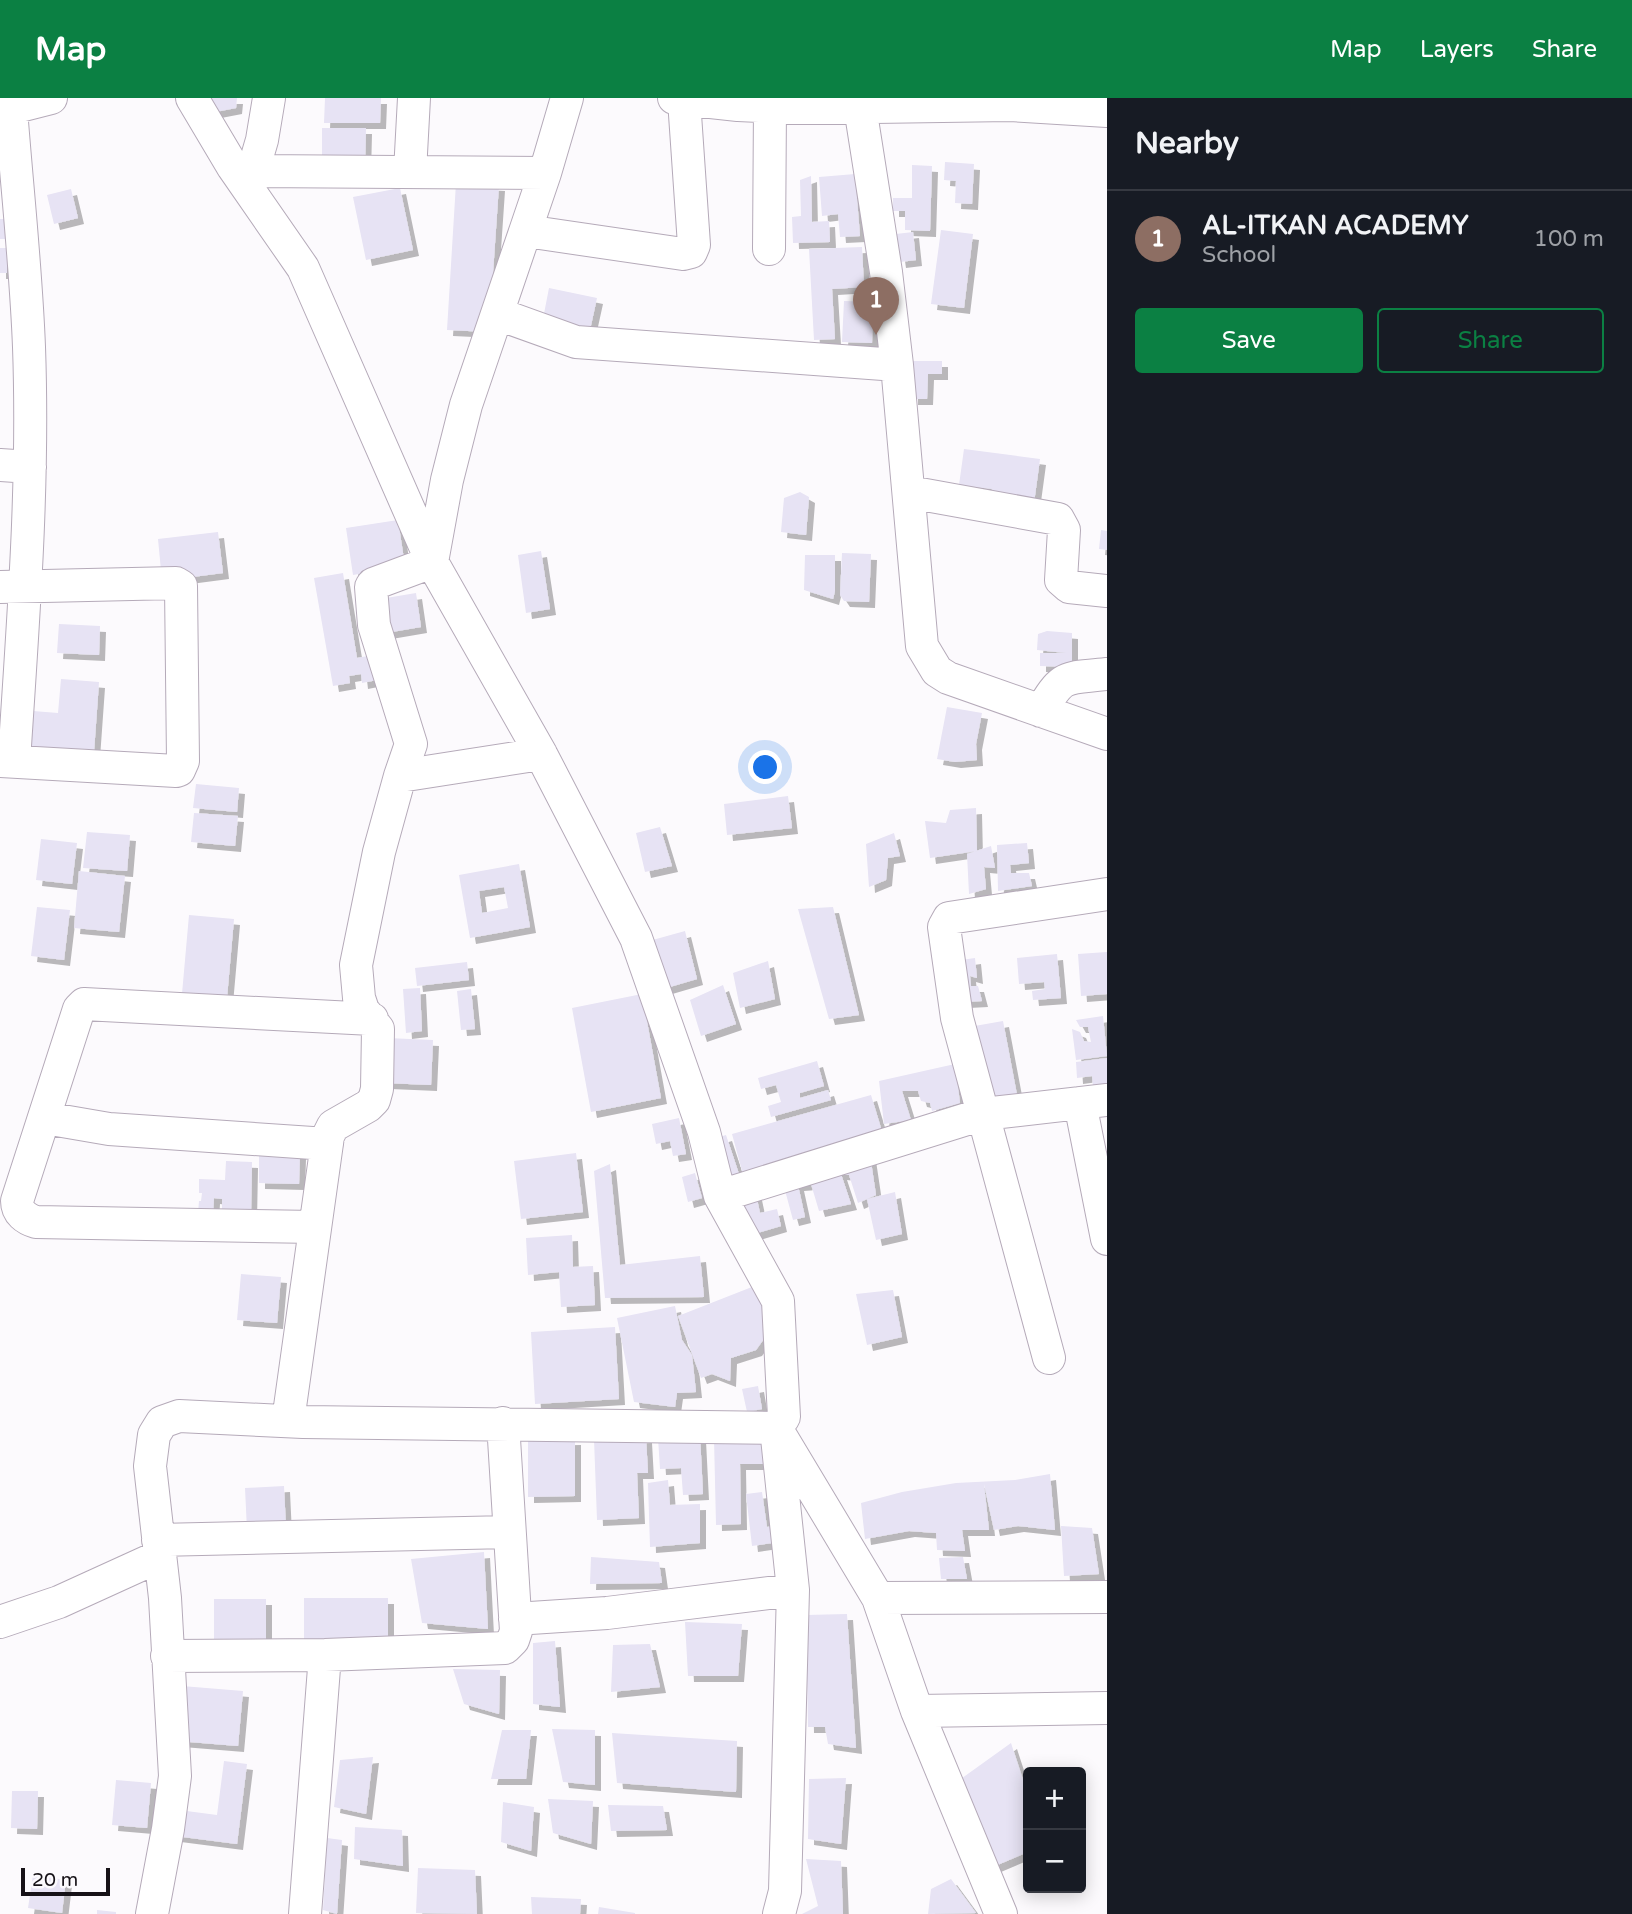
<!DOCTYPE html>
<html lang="en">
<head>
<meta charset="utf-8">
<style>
  body { margin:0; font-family:"Varela Round",sans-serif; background:#242831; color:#f1f3f6 }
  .controls { position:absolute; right:21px; bottom:21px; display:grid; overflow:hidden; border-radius:7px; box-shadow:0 4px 18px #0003 }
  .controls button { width:63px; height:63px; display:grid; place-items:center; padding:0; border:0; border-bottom:2px solid #363941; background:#171b24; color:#f1f3f6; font:35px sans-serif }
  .scale { position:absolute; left:21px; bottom:18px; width:89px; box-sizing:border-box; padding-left:7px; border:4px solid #161217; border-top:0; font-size:19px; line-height:24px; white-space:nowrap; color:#161217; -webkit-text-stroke:5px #fcfafd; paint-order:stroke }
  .you { position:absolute; left:766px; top:670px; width:24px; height:24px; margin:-18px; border:5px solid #fff; border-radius:50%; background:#1a73e8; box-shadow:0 0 0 10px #1a73e833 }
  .badge { display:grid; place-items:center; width:46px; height:46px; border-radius:50%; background:#0b8043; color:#fff; font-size:23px; font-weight:700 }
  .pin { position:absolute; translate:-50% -58px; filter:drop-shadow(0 2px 4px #0008) }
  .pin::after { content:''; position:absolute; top:37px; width:24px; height:21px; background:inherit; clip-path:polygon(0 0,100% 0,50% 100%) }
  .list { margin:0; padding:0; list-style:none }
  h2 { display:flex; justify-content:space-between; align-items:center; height:91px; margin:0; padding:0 28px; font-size:30px }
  h2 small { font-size:23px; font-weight:400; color:#9ea1a6 }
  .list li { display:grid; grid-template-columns:46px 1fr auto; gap:21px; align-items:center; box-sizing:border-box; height:98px; padding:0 28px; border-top:2px solid #363941 }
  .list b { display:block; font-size:26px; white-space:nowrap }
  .list p { margin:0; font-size:23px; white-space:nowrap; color:#9ea1a6 }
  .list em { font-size:23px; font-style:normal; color:#9ea1a6 }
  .actions { display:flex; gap:14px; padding:21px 28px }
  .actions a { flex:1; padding:16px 0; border:2px solid #0b8043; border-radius:7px; text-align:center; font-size:24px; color:#0b8043 }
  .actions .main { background:#0b8043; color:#fff }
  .map { position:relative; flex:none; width:1107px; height:1816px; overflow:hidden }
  header { display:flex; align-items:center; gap:42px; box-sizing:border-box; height:98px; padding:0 35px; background:#0b8043; color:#fff }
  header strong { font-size:33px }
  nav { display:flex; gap:38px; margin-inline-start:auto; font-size:24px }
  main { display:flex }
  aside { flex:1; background:#171b24 }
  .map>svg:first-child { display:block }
  .building { fill:#e7e3f4; fill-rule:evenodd; filter:url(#shadow) }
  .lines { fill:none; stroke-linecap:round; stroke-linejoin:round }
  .minor-casing { stroke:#b5aab9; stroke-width:34 }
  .minor { stroke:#fff; stroke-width:32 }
</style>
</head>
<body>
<header>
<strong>Map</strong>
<nav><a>Map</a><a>Layers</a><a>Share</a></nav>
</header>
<main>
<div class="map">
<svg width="1107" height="1816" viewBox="0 0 1107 1816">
  <defs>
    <filter id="shadow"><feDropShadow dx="6" dy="6" stdDeviation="0" flood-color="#0004"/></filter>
  </defs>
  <rect width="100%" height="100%" fill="#fcfafd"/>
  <path class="building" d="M201,0H237L236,10L210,15Z
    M325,0H381L380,25H324Z
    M322,30H366L365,69H322Z
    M945,64L974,66L972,106L955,105L956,83L944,82Z
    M912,67L932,68L930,133L905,132V113H893V100H912Z
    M855,76L860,138L840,139L838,116L822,118L819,79Z
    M811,78L812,124L829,123L830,144L793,145L792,119L801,118L800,82Z
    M456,85L499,87L489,234L447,232Z
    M400,90L413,152L366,162L353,99Z
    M71,91L78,120L54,126L47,97Z
    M0,121H6V141H0Z
    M941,132L973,136L964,210L931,206Z
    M913,134L916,162L900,164L896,136Z
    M862,149L864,189L832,191L835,241L814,242L809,151Z
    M0,150H7V175H0Z
    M549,190L597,200L588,241L541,231Z
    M844,203L873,204L872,245L842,244Z
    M912,263H942V276H928L927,301H912Z
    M964,351L1040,361L1034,405L991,400L992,391L959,387Z
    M800,394L809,399L806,437L781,434L784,400Z
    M398,422L405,468L353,477L346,430Z
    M1101,432L1107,433V452L1099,451Z
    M218,434L223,475L162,483L158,441Z
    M541,453L550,511L526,515L518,457Z
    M842,455L871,456L869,504L844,503L840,497Z
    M805,457H835V493L833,501L804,492Z
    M343,475L357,560L373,557L377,582L362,585L361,576L349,578L350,585L333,588L314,480Z
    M416,495L421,529L380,536L374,502Z
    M59,526L100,528L99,557L57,555Z
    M1047,533L1072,535V569L1040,568V555H1066L1037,552L1038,536Z
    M61,581L99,584L94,654L31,650L33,613L58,615Z
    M947,609L982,615L976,646L977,662L955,664L937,661Z
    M196,686L239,690L237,714L193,710Z
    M788,698L792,730L727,737L724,706Z
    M976,710L977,753L930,760L925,723L946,725L950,712Z
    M194,715L238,718L235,748L191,744Z
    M660,729L672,768L645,774L636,735Z
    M87,734L130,737L127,773L83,770Z
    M894,735L900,758L888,760L886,782L869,789L866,746Z
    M41,741L77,745L72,786L36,782Z
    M1027,745L1029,765L1010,767L1011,775H1029L1032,788L998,793L997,747Z
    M991,748L995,770L984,769L986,791L969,796L967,756Z
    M519,766L530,829L470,840L459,777ZM504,789L508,810L482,815L479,793Z
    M79,773L125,778L119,834L74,830Z
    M37,809L70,812L64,862L31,858Z
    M833,809L859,917L829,921L798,811Z
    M189,817L234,821L226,911L181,907Z
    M685,833L697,881L663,891L649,843Z
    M1107,854V896L1081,898L1078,856Z
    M1057,856L1061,900L1033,902L1032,893L1045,891L1044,884L1019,886L1017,860Z
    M975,860L977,880L970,878L971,888H978L982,903L963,904L954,863Z
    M768,863L775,901L740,910L733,875Z
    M467,864L469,882L417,888L415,870Z
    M723,887L736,926L701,938L690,902Z
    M420,890L422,933L406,935L403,891Z
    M471,891L475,931L461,932L457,893Z
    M642,896L661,1000L591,1014L572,910Z
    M1103,918L1107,958L1076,962L1072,931L1080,934L1084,943L1091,944L1088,929H1080L1076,922Z
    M1003,923L1018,1002L980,1005L969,929Z
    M387,940L433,942L431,987L385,985Z
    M1107,960V1000L1093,989L1092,978L1077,980L1076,964Z
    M817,963L824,988L800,995V1000L828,992L831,1002L771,1019L768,1008L781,1004L776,987L761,991L758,980Z
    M955,966L960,1005L932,1013L930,1005L921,1003L918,993H902L911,1022L884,1026L879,983Z
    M871,997L884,1040L744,1080L732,1036Z
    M679,1020L686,1056L673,1058L670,1043L656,1046L652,1026Z
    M726,1037L739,1076L722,1081L710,1042Z
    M259,1054L300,1055L299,1086L259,1085Z
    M576,1055L583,1114L521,1121L514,1063Z
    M870,1057L876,1097L867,1101L895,1094L902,1136L876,1142L867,1101L858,1105L849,1077L841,1076L851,1106L819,1113L811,1086L798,1087L805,1119L793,1122L783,1085Z
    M226,1063L252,1064L251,1116L222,1115V1101L214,1100L213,1115H198L199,1103H201L202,1095H199V1081L225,1082Z
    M610,1066L620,1167L700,1158L704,1199L605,1200L594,1073Z
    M695,1075L702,1100L688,1104L682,1079Z
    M754,1087L760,1115L777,1111L781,1128L751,1137L741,1099Z
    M572,1137L573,1169L593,1168L595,1207L561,1209L559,1174L528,1177L526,1140Z
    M241,1176L281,1179L277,1225L237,1222Z
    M757,1187L773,1228L756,1252L731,1260L730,1283L712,1276L701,1280L678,1218Z
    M893,1192L902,1239L867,1247L856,1196Z
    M675,1208L682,1242L692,1257L696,1294L677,1295L675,1309L634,1304L617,1220Z
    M615,1229L619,1301L535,1306L531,1234Z
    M758,1288L762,1311L747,1314L742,1291Z
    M700,1337L703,1396L683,1397L681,1370L660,1371L658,1340Z
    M646,1339L648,1375H637L639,1420L597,1422L594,1341Z
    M763,1339V1366H740L741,1426L716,1427L714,1340Z
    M575,1341V1398L528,1399V1342Z
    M1050,1376L1055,1432L1018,1428L994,1432L984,1386L989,1432H962L965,1453L937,1452L936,1435L909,1433L865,1441L861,1405L902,1394L956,1385L1015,1382Z
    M668,1382L670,1407L700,1406V1445L650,1449L648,1385Z
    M284,1388L286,1430L247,1432L245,1390Z
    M762,1394L767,1429L776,1428L779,1444L752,1448L746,1396Z
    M1061,1428L1092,1430L1099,1476L1064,1478Z
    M484,1454L488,1531L422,1525L411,1461Z
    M591,1459L659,1464L662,1485L590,1486Z
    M963,1459L967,1481H941L939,1460Z
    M304,1500H388V1547H304Z
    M214,1501H266V1545L214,1546Z
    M847,1516L856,1650L828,1646L825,1629H808L806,1517Z
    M685,1524L742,1526L738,1578H688Z
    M555,1543L560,1609L533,1606V1545Z
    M650,1546L660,1589L611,1594L613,1547Z
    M453,1571L500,1572L499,1616L464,1606Z
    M182,1588L243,1593L238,1648L177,1643Z
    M552,1631L595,1632V1687L563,1684Z
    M502,1632H531L526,1681H491Z
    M612,1635L737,1643L736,1694L617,1685Z
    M1011,1645L1028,1697V1754L995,1768L958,1683Z
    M373,1659L366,1716L334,1709L340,1662Z
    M224,1663L247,1666L237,1746L175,1738L179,1712L217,1717Z
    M846,1680L841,1746L808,1741L809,1681Z
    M116,1682L151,1685L147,1730L112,1727Z
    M12,1693H38L37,1731L11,1730Z
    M548,1701L593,1703L591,1746L553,1735Z
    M503,1704L534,1709L531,1753L501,1744Z
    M608,1707L663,1708L667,1732L611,1733Z
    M355,1729L402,1732L403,1768L354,1761Z
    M327,1740L342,1742L337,1816L323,1812Z
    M806,1761L841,1763L843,1816H802L818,1808Z
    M418,1770L475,1772L477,1816L416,1815Z
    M33,1777L66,1782L62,1815L28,1810Z
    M951,1781L976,1815L928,1816L931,1791Z
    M531,1799L581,1801L580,1816H532Z
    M599,1809L635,1815V1816H598Z
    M97,1812L116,1814V1816H97Z"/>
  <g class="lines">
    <defs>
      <path id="minor" d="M192,0L233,69L303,170L432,464L541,656L636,840L704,1034L720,1098L778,1203L784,1319L776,1330L793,1492L785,1793L779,1816
        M674,0L738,7L806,10L1010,7L1107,13
        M860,9L886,174L897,267L922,548L937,573L948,580L1107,636
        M11,11C17,90 26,170 29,249C34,387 23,525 14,663
        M0,13L51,0
        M252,73L545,75
        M410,74L414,0
        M248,90L262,42L269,0
        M526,133L683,156L691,154L694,147L684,2
        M769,151L770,8
        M498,216L576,244L897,267
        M0,367L30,369
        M909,394L1058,421L1064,432L1061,482L1069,489L1107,493
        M0,489L176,485L181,488L183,663L179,672L176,673L0,663
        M1041,613C1064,574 1065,581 1107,576
        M400,678L541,656
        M1080,1005L1107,1141
        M45,1020L109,1031L327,1046
        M720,1098L983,1016L1107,1002
        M315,1129L36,1124C26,1121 17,1115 17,1103L79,911L84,906L372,921
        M1049,1260L957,920L944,829L949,820L1107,796
        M288,1323L328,1038L333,1028L368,1008L374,1002L377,991L378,931L363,912L359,900L356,867L379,754L400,678L411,646L374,527L371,489L373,486L432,464L447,382L466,307L545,75L567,0
        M782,1340L878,1500L917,1613L1001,1816
        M158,1442L509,1434
        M878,1500L1107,1499
        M515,1521L607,1515L793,1492
        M0,1524L59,1504L160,1458
        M167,1558L325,1557L505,1550L513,1542L516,1533L503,1325
        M917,1613L1107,1610
        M152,1816L168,1731L175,1678L165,1500L150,1368L154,1337L162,1324L179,1318L303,1324L776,1330
        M305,1816L325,1557"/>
    </defs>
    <use href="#minor" class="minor-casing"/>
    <use href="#minor" class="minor"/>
  </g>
</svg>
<div class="controls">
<button>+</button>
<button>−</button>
</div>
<div class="scale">20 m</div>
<div class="you"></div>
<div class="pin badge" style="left:876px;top:237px;background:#8d6e63">1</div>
</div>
<aside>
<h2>Nearby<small></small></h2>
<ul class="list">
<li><span class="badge" style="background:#8d6e63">1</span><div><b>AL-ITKAN ACADEMY</b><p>School</p></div><em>100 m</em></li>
</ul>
<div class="actions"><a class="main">Save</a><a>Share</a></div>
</aside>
</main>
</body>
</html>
